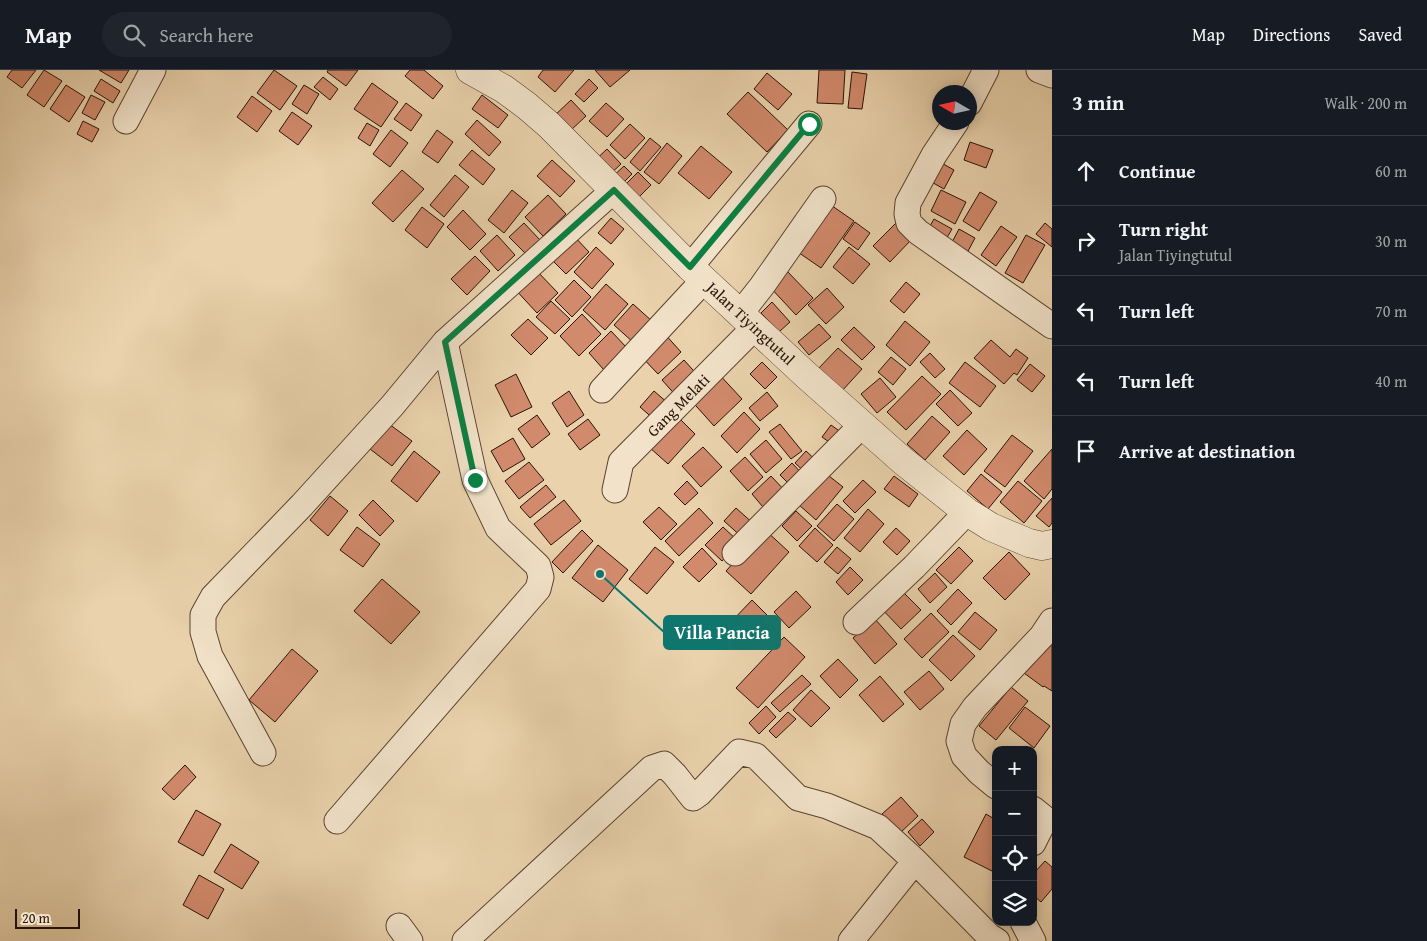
<!DOCTYPE html>
<html lang="en">
<head>
<meta charset="utf-8">
<style>
  body { margin:0; font-family:"Gentium Book Plus",serif; background:#20242c; color:#f1f3f6 }
  .controls { position:absolute; right:15px; bottom:15px; display:grid; overflow:hidden; border-radius:10px; box-shadow:0 2px 12px #0003 }
  .controls button { width:45px; height:45px; display:grid; place-items:center; padding:0; border:0; border-bottom:1px solid #363941; background:#171b24; color:#f1f3f6; font:25px sans-serif }
  .compass { position:absolute; left:932px; top:15px; width:45px; height:45px; border-radius:50%; background:#171b24; box-shadow:0 2px 12px #0003; rotate:279deg }
  .scale { position:absolute; left:15px; bottom:12px; width:65px; box-sizing:border-box; padding-left:5px; border:2px solid #2a1307; border-top:0; font-size:14px; line-height:18px; white-space:nowrap; color:#2a1307; -webkit-text-stroke:4px #f1e2c9; paint-order:stroke }
  .stop { position:absolute; width:15px; height:15px; margin:-11px; border:4px solid #0b8043; border-radius:50%; background:#fff }
  .stop.end { background:#0b8043; border-color:#fff; box-shadow:0 1px 5px #0008 }
  .list { margin:0; padding:0; list-style:none }
  h2 { display:flex; justify-content:space-between; align-items:center; height:65px; margin:0; padding:0 20px; font-size:21px }
  h2 small { font-size:16px; font-weight:400; color:#9ea1a6 }
  .list li { display:grid; grid-template-columns:32px 1fr auto; gap:15px; align-items:center; box-sizing:border-box; height:70px; padding:0 20px; border-top:1px solid #363941 }
  .list b { display:block; font-size:19px; white-space:nowrap }
  .list p { margin:0; font-size:16px; white-space:nowrap; color:#9ea1a6 }
  .list em { font-size:16px; font-style:normal; color:#9ea1a6 }
  .icon { flex:none; width:28px; height:28px; fill:none; stroke:currentColor; stroke-width:2; stroke-linecap:round; stroke-linejoin:round }
  .map { position:relative; flex:none; width:1052px; height:871px; overflow:hidden }
  header { display:flex; align-items:center; gap:30px; box-sizing:border-box; height:70px; padding:0 25px; background:#171b24; border-bottom:1px solid #363941 }
  header strong { font-size:24px }
  nav { display:flex; gap:28px; margin-inline-start:auto; font-size:18px }
  .search { width:350px; height:45px; background:#20242c; display:flex; align-items:center; gap:12px; box-sizing:border-box; padding:0 18px; border-radius:28px; color:#9ea1a6; font-size:19px }
  main { display:flex }
  aside { flex:1; background:#171b24 }
  .map>svg:first-child { display:block }
  .building { fill:#d18a6c; stroke:#2a1307 }
  .lines { fill:none; stroke-linecap:round; stroke-linejoin:round }
  .minor-casing { stroke:#5a4330; stroke-width:27 }
  .tertiary-casing { stroke:#5a4330; stroke-width:29 }
  .minor { stroke:#f1e2c9; stroke-width:25 }
  .tertiary { stroke:#f1e2c9; stroke-width:28 }
  .route { stroke:#0b8043; stroke-width:6 }
  .labels { text-anchor:middle; dominant-baseline:central; stroke-width:4.5; stroke-linejoin:round; paint-order:stroke }
  .street-label { font-size:16px; fill:#2a1307; stroke:#f1e2c9 }
  .leader { fill:none; stroke:#0f766e; stroke-width:2 }
  .callout-dot { fill:#0f766e; stroke:#f1e2c9; stroke-width:2 }
  .callout { fill:#0f766e; stroke:#0f766e; stroke-width:2 }
  .callout-label { font-size:18px; text-anchor:middle; font-weight:bold; fill:#fff }
</style>
</head>
<body>
<header>
<strong>Map</strong>
<div class="search"><svg class="icon" aria-label="search" viewBox="0 0 24 24"><circle cx="10" cy="10" r="6"/><path d="M15 15l6 6"/></svg>Search here</div>
<nav><a>Map</a><a>Directions</a><a>Saved</a></nav>
</header>
<main>
<div class="map">
<svg width="1052" height="871" viewBox="0 0 1052 871">
  <rect width="100%" height="100%" fill="#e9d2ac"/>
  <filter id="stains"><feTurbulence type="fractalNoise" baseFrequency=".004" numOctaves="4"/><feColorMatrix values="0 0 0 0 .2 0 0 0 0 .09 0 0 0 0 .02 0 0 0 .5 -.17"/></filter>
  <radialGradient id="worn" r=".72"><stop offset=".6" stop-color="#630" stop-opacity="0"/><stop offset="1" stop-color="#630" stop-opacity=".3"/></radialGradient>
  <path class="building" d="M12,0H36L22,18L7,7Z
    M44,0L62,11L44,37L27,25Z
    M99,0H129L121,13Z
    M274,0L297,16L280,40L257,23Z
    M328,0H358L346,16L327,2Z
    M410,0H424L443,16L433,29L405,6Z
    M543,0H574L555,22L538,7Z
    M595,0H630L610,17Z
    M819,0H845L843,34L817,33Z
    M852,2L867,4L862,39L848,38Z
    M767,3L792,24L778,40L754,19Z
    M323,7L338,19L330,30L314,17Z
    M101,9L120,21L113,33L94,21Z
    M589,9L598,18L584,32L575,24Z
    M372,13L398,32L381,57L354,39Z
    M66,15L85,27L69,52L50,39Z
    M304,15L319,24L307,44L292,34Z
    M748,22L788,60L767,82L727,44Z
    M91,25L105,32L95,50L82,43Z
    M482,25L508,45L498,58L472,39Z
    M252,26L272,41L257,62L237,47Z
    M571,30L586,46L569,62L554,46Z
    M406,33L422,45L411,61L394,49Z
    M606,33L624,49L607,67L589,51Z
    M292,42L312,56L298,75L279,61Z
    M477,50L501,72L489,86L465,64Z
    M83,51L99,59L92,72L77,64Z
    M367,53L379,60L370,76L358,68Z
    M630,54L645,68L625,89L610,75Z
    M391,60L408,73L390,97L373,84Z
    M437,60L453,72L438,93L422,82Z
    M650,68L661,77L640,101L630,92Z
    M970,72L993,80L986,98L964,90Z
    M667,73L682,86L659,114L644,102Z
    M701,76L732,102L709,129L678,103Z
    M607,79L621,94L606,108L592,93Z
    M472,80L495,99L483,115L459,95Z
    M552,90L575,111L560,127L537,106Z
    M938,91L954,100L944,119L928,110Z
    M624,96L632,104L618,118L610,109Z
    M402,100L424,119L393,152L372,133Z
    M638,102L651,115L635,131L622,118Z
    M455,105L469,117L444,147L430,135Z
    M512,120L528,133L504,163L488,150Z
    M941,120L966,132L955,154L931,141Z
    M980,122L997,132L979,161L963,151Z
    M548,125L566,144L543,166L525,147Z
    M825,131L854,151L821,198L792,178Z
    M422,137L444,154L427,178L405,160Z
    M463,140L486,164L470,180L447,157Z
    M611,148L624,159L611,174L598,163Z
    M934,149L952,159L945,171L927,161Z
    M855,152L870,163L858,180L843,169Z
    M524,153L540,170L526,184L509,167Z
    M896,153L912,169L890,192L873,176Z
    M1045,153L1052,159V177L1036,164Z
    M1001,156L1017,167L996,196L981,185Z
    M959,159L975,168L966,185L950,176Z
    M572,164L589,182L566,204L548,186Z
    M497,165L515,185L498,201L480,181Z
    M1026,165L1045,175L1023,213L1005,203Z
    M596,177L614,194L592,219L574,202Z
    M849,177L870,194L853,214L833,197Z
    M475,186L490,201L467,225L451,209Z
    M534,198L558,223L537,243L513,217Z
    M785,199L813,228L796,245L768,215Z
    M574,210L591,227L572,247L555,230Z
    M906,212L920,224L904,243L890,231Z
    M606,214L628,234L605,260L583,240Z
    M827,218L844,237L826,254L808,235Z
    M551,231L570,249L555,264L536,247Z
    M772,232L790,252L779,262L761,243Z
    M633,234L653,252L634,273L614,255Z
    M582,244L601,264L579,286L560,266Z
    M528,249L548,268L531,285L511,265Z
    M905,251L930,272L910,296L886,275Z
    M819,254L831,267L809,285L798,272Z
    M854,257L875,277L862,290L841,270Z
    M611,261L627,278L604,300L589,283Z
    M663,262L681,282L658,304L639,284Z
    M991,270L1010,287L1016,279L1028,288L1017,305L1014,303L1004,314L974,288Z
    M838,278L862,299L841,322L817,300Z
    M930,283L945,299L935,308L920,292Z
    M891,287L906,299L893,315L878,302Z
    M684,290L701,309L679,329L662,310Z
    M762,292L777,307L765,319L750,304Z
    M965,292L996,316L980,337L949,313Z
    M1030,294L1045,306L1032,322L1017,310Z
    M716,301L742,329L714,356L688,327Z
    M516,304L532,337L511,347L495,315Z
    M922,306L941,324L906,360L887,342Z
    M880,308L896,327L877,343L861,324Z
    M950,320L972,343L958,356L936,334Z
    M569,321L584,345L567,357L552,333Z
    M654,321L669,334L656,351L640,337Z
    M767,322L778,336L760,351L749,338Z
    M744,342L760,359L737,383L721,366Z
    M537,345L550,364L532,378L518,359Z
    M677,346L695,364L668,394L649,377Z
    M932,346L950,362L925,390L907,374Z
    M588,349L600,365L580,380L568,364Z
    M389,354L412,371L392,396L370,379Z
    M780,354L802,381L791,389L769,362Z
    M831,355L845,365L836,377L822,367Z
    M967,360L987,379L964,405L943,386Z
    M1012,365L1033,381L1005,417L984,401Z
    M513,368L525,389L503,402L491,381Z
    M766,370L782,389L766,403L750,384Z
    M703,377L722,397L701,417L682,396Z
    M1052,379V419L1044,429L1024,411Z
    M414,381L440,402L417,432L391,411Z
    M806,381L820,394L809,406L795,393Z
    M745,387L763,407L748,421L730,401Z
    M529,392L544,410L519,429L505,411Z
    M792,393L805,407L793,418L780,405Z
    M824,402L843,417L816,450L798,434Z
    M981,404L1002,422L988,439L967,421Z
    M771,406L788,424L768,443L752,424Z
    M894,406L918,424L909,437L884,419Z
    M863,410L876,422L855,443L843,431Z
    M687,411L698,423L685,435L674,424Z
    M1018,411L1042,431L1024,453L1000,432Z
    M546,415L556,427L530,448L520,437Z
    M330,426L348,441L328,466L310,450Z
    M1052,428V453L1049,457L1036,446Z
    M373,430L394,451L380,466L359,445Z
    M564,430L581,451L551,475L534,454Z
    M837,434L854,449L834,471L817,456Z
    M659,437L677,454L661,470L643,452Z
    M699,438L713,453L679,486L665,471Z
    M736,438L755,455L743,468L724,451Z
    M868,439L884,454L860,482L844,468Z
    M796,441L812,456L797,471L782,456Z
    M357,457L380,474L363,497L340,480Z
    M723,457L739,472L722,491L705,475Z
    M815,458L833,475L817,492L799,476Z
    M896,458L910,471L897,485L883,472Z
    M764,459L789,482L751,524L726,501Z
    M582,460L593,471L563,503L552,492Z
    M598,475L628,500L603,532L572,508Z
    M655,477L674,492L647,524L629,509Z
    M837,477L851,489L838,504L824,492Z
    M959,477L973,491L951,514L936,500Z
    M702,478L717,494L699,512L683,497Z
    M1009,482L1030,504L1005,530L983,508Z
    M850,497L863,510L848,525L836,512Z
    M935,503L947,517L930,533L918,519Z
    M382,509L420,542L391,574L354,541Z
    M898,517L921,540L901,559L879,536Z
    M958,519L972,533L951,555L937,541Z
    M796,521L811,537L789,558L774,542Z
    M752,530L767,545L747,565L732,551Z
    M975,542L997,560L980,580L958,562Z
    M931,543L949,562L922,588L904,569Z
    M875,549L897,574L875,594L853,568Z
    M953,565L975,586L951,611L929,590Z
    M1052,566V621L1044,616L1043,617L1024,603Z
    M784,567L805,587L758,638L736,618Z
    M292,579L318,601L275,652L249,630Z
    M838,589L858,610L840,628L820,606Z
    M929,601L944,619L920,640L904,622Z
    M802,605L811,614L780,642L771,633Z
    M880,606L904,634L883,652L859,625Z
    M1011,617L1028,631L996,670L979,656Z
    M811,620L830,638L811,657L793,640Z
    M766,636L776,647L759,664L749,653Z
    M1025,637L1050,656L1034,678L1009,658Z
    M788,642L796,649L776,668L769,661Z
    M185,695L196,707L174,730L162,719Z
    M901,727L918,746L900,763L882,744Z
    M196,740L221,754L203,786L178,772Z
    M986,744L996,750V803L964,787Z
    M922,749L934,762L920,776L908,762Z
    M231,774L259,792L242,819L214,802Z
    M1045,791L1052,797V819L1041,832L1033,825V804Z
    M199,805L224,819L208,849L183,835Z"/>
  <g class="lines">
    <defs>
      <path id="minor" d="M1039,0L1052,5
        M969,33L986,0
        M126,51L153,0
        M956,52L934,85L908,133L907,144L909,153L918,162L1052,256
        M690,197L809,54
        M740,244L762,216L823,129
        M602,320L704,210
        M615,420L621,392L755,257
        M735,483L862,355
        M856,552L914,497L967,442
        M263,683L210,586L203,562V545L213,527L302,435L392,336L445,272L614,120
        M996,716L979,702L964,686L959,671L963,654L975,637L1042,566L1052,551
        M1033,739L1043,747L1041,757L1033,773
        M337,751L538,519L541,507L538,496L498,458L475,410L445,272
        M1023,852L1033,871
        M399,856L410,871
        M465,871L652,698L664,694L675,705L693,728L700,723L739,682L756,686L798,728L827,736L878,757L915,791L989,866L997,871
        M851,871L915,791"/>
      <path id="tertiary" d="M470,0L504,19L527,36L549,55L690,197L806,305L903,391L967,442L991,457L1029,473L1042,476L1052,474"/>
    </defs>
    <use href="#minor" class="minor-casing"/>
    <use href="#tertiary" class="tertiary-casing"/>
    <use href="#minor" class="minor"/>
    <use href="#tertiary" class="tertiary"/>
  </g>
  <g class="lines">
    <path class="route" d="M475,410L445,272L614,120L690,197L809,54"/>
  </g>
  <g class="labels">
    <g class="street-label">
      <text transform="translate(751 253) rotate(43)">Jalan Tiyingtutul</text>
      <text transform="translate(678 335) rotate(-45)">Gang Melati</text>
    </g>
  </g>
  <path class="leader" d="M600 504L664 562"/>
  <circle class="callout-dot" cx="600" cy="504" r="5"/>
  <rect class="callout" x="664" y="546" width="116" height="33" rx="5"/>
  <g class="callout-label">
    <text x="722" y="569">Villa Pancia</text>
  </g>
  <rect width="100%" height="100%" filter="url(#stains)"/>
  <rect width="100%" height="100%" fill="url(#worn)"/>
</svg>
<div class="controls">
<button>+</button>
<button>−</button>
<button><svg class="icon" aria-label="locate" viewBox="0 0 24 24"><circle cx="12" cy="12" r="6"/><path d="M12 2v4M12 18v4M2 12h4M18 12h4"/></svg></button>
<button><svg class="icon" aria-label="layers" viewBox="0 0 24 24"><path d="M12 4l9 5-9 5-9-5zM3 14l9 5 9-5"/></svg></button>
</div>
<svg class="compass" viewBox="-18 -18 36 36"><path d="M0-13l5 13h-10z" fill="#e53935"/><path d="M0 13l5-13h-10z" fill="#9ea1a6"/></svg>
<div class="scale">20 m</div>
<div class="stop" style="left:809px;top:54px"></div>
<div class="stop end" style="left:475px;top:410px"></div>
</div>
<aside>
<h2>3 min<small>Walk · 200 m</small></h2>
<ul class="list">
<li><svg class="icon" aria-label="ahead" viewBox="0 0 24 24"><path d="M12 20V5M6 11l6-6 6 6"/></svg><div><b>Continue</b></div><em>60 m</em></li>
<li><svg class="icon" aria-label="right" viewBox="0 0 24 24"><path d="M7 20v-9h11M14 6l5 5-5 5"/></svg><div><b>Turn right</b><p>Jalan Tiyingtutul</p></div><em>30 m</em></li>
<li><svg class="icon" aria-label="left" viewBox="0 0 24 24"><path d="M17 20v-9H6M10 6l-5 5 5 5"/></svg><div><b>Turn left</b></div><em>70 m</em></li>
<li><svg class="icon" aria-label="left" viewBox="0 0 24 24"><path d="M17 20v-9H6M10 6l-5 5 5 5"/></svg><div><b>Turn left</b></div><em>40 m</em></li>
<li><svg class="icon" aria-label="arrive" viewBox="0 0 24 24"><path d="M6 21V4h12l-3 4 3 4H6"/></svg><div><b>Arrive at destination</b></div></li>
</ul>
</aside>
</main>
</body>
</html>
